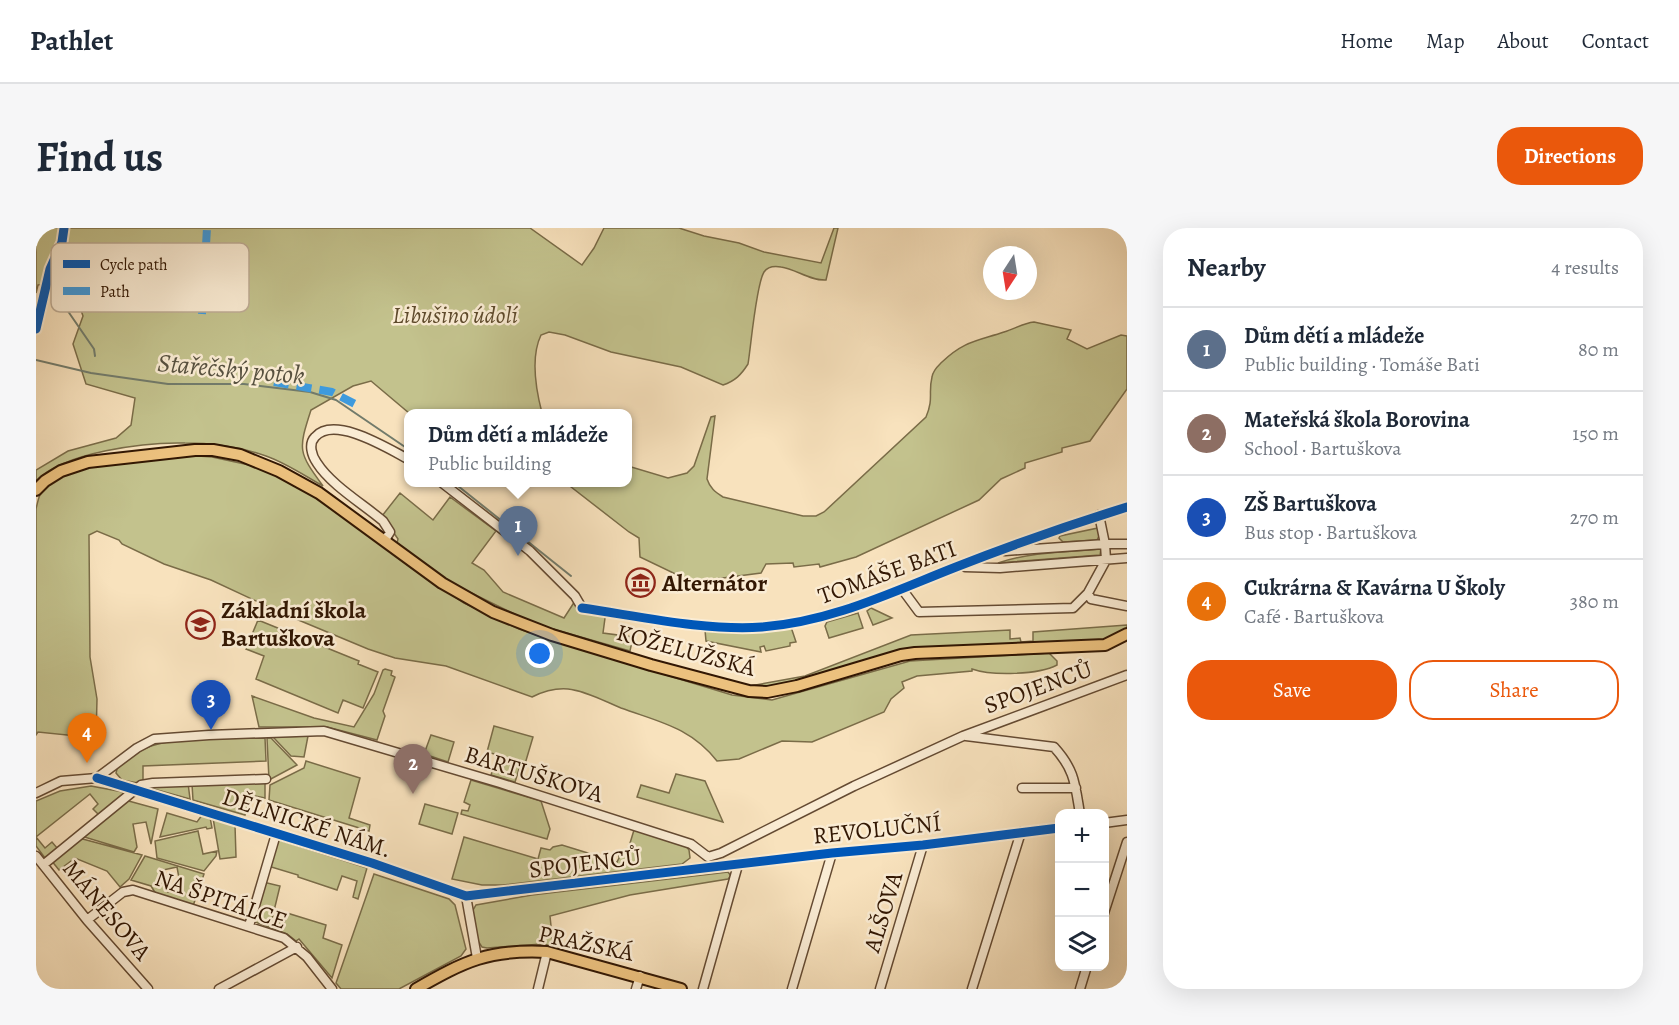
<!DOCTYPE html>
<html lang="en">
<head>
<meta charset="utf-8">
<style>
  body { margin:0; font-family:Alegreya,serif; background:#f6f6f7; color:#1f2937 }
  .controls { position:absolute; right:18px; bottom:18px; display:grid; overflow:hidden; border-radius:12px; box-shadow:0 6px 24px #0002 }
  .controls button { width:54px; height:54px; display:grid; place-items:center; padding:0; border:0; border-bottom:2px solid #e0e1e3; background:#fff; color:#1f2937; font:30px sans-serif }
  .compass { position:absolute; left:947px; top:18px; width:54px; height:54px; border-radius:50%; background:#fff; box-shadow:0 6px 24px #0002; rotate:192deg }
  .you { position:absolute; left:504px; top:426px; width:21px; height:21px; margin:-15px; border:4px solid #fff; border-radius:50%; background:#1a73e8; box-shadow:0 0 0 9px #1a73e833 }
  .badge { display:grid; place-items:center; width:39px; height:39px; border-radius:50%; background:#ea580c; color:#fff; font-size:20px; font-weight:700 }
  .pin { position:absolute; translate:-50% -50px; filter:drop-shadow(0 2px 3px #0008) }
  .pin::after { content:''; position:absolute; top:32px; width:21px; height:18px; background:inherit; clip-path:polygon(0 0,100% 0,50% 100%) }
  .popup { position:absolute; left:368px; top:181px; width:228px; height:78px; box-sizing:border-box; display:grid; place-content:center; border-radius:12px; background:#fff; filter:drop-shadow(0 2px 4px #0005); font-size:20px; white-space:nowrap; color:#747a83 }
  .popup b { font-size:22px; color:#1f2937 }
  .popup::after { content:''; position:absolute; left:50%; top:100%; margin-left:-12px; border:12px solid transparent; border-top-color:#fff }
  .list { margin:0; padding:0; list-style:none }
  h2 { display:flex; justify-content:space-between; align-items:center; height:78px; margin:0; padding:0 24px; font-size:26px }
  h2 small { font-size:20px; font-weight:400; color:#747a83 }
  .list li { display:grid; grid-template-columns:39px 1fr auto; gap:18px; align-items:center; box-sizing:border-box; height:84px; padding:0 24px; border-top:2px solid #e0e1e3 }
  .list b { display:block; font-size:22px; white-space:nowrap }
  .list p { margin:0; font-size:20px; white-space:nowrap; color:#747a83 }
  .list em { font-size:20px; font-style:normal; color:#747a83 }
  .actions { display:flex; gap:12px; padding:18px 24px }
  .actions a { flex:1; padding:14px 0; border:2px solid #ea580c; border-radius:24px; text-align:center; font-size:21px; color:#ea580c }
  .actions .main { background:#ea580c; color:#fff }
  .icon { flex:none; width:33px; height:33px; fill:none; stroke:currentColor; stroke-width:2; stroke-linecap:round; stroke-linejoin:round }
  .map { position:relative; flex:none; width:1091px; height:761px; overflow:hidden; border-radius:24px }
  header { display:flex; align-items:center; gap:36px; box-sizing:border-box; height:84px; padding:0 30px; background:#fff; border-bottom:2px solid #e0e1e3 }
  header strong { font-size:28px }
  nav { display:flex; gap:33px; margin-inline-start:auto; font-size:21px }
  .intro { display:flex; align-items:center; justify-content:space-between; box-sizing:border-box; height:144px; padding:0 36px }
  h1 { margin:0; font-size:42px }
  .button { padding:15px 27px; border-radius:24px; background:#ea580c; color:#fff; font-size:21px; font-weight:700 }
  main { display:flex; gap:36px; padding:0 36px }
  aside { flex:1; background:#fff; border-radius:24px; box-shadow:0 6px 24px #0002 }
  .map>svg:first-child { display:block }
  .green { fill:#c3c28d; stroke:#7a6c48; stroke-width:1.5; fill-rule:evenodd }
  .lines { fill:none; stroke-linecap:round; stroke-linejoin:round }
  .stream { stroke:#727b6b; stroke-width:2 }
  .minor-casing { stroke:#644a32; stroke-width:11 }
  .major-casing { stroke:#321703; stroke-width:14 }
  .minor { stroke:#faecd4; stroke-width:8 }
  .major { stroke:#ecc17e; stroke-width:10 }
  .quiet { stroke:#3e9add; stroke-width:8; stroke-dasharray:15 8; stroke-linecap:butt }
  .cycleway-casing { stroke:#faecd4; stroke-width:13 }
  .cycleway { stroke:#0057b8; stroke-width:9 }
  .labels { text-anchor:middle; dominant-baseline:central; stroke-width:5; stroke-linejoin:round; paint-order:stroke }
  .park-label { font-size:24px; font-style:italic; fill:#5e4a2c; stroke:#faecd4 }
  .street-label { font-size:24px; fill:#321703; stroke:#faecd4 }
  .poi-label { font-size:24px; font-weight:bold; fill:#321703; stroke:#faecd4; text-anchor:start }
  .water-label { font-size:26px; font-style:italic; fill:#575140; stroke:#faecd4 }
  .key { fill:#faecd4; stroke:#beac95; stroke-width:1.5 }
  .key-label { font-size:16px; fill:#321703 }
</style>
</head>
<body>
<header>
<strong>Pathlet</strong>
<nav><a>Home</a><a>Map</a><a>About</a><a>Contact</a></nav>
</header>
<div class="intro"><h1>Find us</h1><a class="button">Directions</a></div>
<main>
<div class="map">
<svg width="1091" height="761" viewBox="0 0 1091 761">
  <rect width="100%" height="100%" fill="#f8e2bd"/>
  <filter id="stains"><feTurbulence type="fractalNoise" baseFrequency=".00333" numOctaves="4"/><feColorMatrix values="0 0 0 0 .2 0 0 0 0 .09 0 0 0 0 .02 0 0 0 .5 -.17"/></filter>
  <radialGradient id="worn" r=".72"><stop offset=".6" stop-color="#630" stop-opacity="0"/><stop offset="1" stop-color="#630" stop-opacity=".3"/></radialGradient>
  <path class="green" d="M0,0H494L546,37L558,20L568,0H643L668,8L703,15L728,24L785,35L798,0H802L790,52C774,53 760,41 745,39C739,38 732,38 728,44C720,57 715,118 712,136C705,147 699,153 687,157L645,139L575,124L529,107L513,104L505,107C494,130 500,162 506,185H373L335,153L317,158L275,182C262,222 262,224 287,258C269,248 250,235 230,228C205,219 175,215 149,215C109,214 28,224 0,253V242L32,223L80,210L95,197L99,170L50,156L37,116L47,88L35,54L2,57L0,65Z
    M998,94L1035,102L1031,111L1051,121L1085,107L1091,108V161L1054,213L1026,220V224L989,235V240L965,251L943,272L820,329L784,339L783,336L758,339L757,335L730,336L725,345L656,354L604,329L603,310L593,304L530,255L592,254V238L632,250L651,245L658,238L675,189L679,188L671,251C674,260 679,264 687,269L767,288H780L788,284L890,189C898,170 892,165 896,149C897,142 902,138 906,134C928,113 941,113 968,104C979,101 987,95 998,94Z
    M148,227L176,229L227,240L281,268L377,341L428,375L483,401L518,413L696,467L736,472L874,433L1013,425L1021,433V437C1002,447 956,448 936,441V443L881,448L866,454L868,460L855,471L848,484L776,514L746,513L703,531L681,533C654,499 623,494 585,480C568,473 550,463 532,461C520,460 506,464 496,469L410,438L359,430L332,421L248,386L175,352L128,336L86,316L83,312L61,303L53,307L54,429L61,471L60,510L2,504L0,507V281C1,277 2,271 4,267C20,234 115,231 148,227Z
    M364,265L397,292L414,269L460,303L436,335L448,342L467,364L528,390L539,373L552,377L569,390L567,405L597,409L594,423L499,396L419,357L384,334L361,315L362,311L346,288Z
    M1062,300L1063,308L1061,312L1027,314L1023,310L1024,308Z
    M1065,321L1064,327L962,335C994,324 1031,324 1065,321Z
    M835,380L856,390L837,397L831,383Z
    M822,385L827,400L793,410L789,398L791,394Z
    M222,392L323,433L322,436L342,444L327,480L307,472L302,485L220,451L228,428L210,421Z
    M1091,397V406L1069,417L873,427L736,465L697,461L769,448L875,407L974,402V411L984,410L985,414L997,413V404Z
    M753,400L756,402L760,414L754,415V418L730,423L728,418L724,419L725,424L670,413L669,402L711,404Z
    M349,441L356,443L355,447L359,449L347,483L349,488L341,512L291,499H223L216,468L278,490L318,499L338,466L347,442Z
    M458,498L497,509L489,536L485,535L479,554L455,547L462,527L451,524Z
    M395,507L418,514L412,534L388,526Z
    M272,508L268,529L255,528L237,509Z
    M229,510L230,533L107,538V556L86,552L80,545L82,537C93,529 103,522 115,518C144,508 197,511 229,510Z
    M231,510H235L261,537L233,552Z
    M270,533L324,550L313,590L334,597L333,603L233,572L234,557L268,540Z
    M640,546L669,553L687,594L601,569L605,557L633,565Z
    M435,552L505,573L514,601L511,611L425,586L426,582L432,583L434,577L428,574Z
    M229,554V570L215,567L209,587L157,572L156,556Z
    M152,555L154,571L114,560V557Z
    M55,558L87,564L88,565L63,587L57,581L62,576L54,566L0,609L9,620L16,614L22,621L9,630L0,618V573L24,563Z
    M89,572L122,581L115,616L110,594L97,596L101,619L98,624L45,608Z
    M389,576L422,585L416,606L383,596Z
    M131,585L161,594L166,587L174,589L176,600L171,601L170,599L124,609Z
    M177,590L199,597L200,629L184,631Z
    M598,602L650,618L653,622L654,630L646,636L467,657H446L416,651L428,609L502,631L505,620L514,622L517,619L526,617L581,634L583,630V623L591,625Z
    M162,603L167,626L181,623L180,628L168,643L121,630L119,613Z
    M43,610L106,627L93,651L84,659L71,643L39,630L23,642L15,632Z
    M244,612L331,640L322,671L317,669L321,653L306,648L301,662L262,649V647L232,638L240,613Z
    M109,628L168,646L157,678L120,666L115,658L95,652ZM141,639L145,661L132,664L127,642Z
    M692,644L695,648L692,651L594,667L514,688L517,718L506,716L451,720L446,719L442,713L436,684L440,677L496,667Z
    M338,646L413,671L419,677L430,721L425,728L363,761H305L300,755Z
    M227,654L244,658L236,691L239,694L248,695L251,685L290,697L287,710L306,717L296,750L263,711L260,713L251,706L219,694L217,691Z"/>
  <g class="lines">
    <path class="stream" d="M32,0L25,59L27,76L58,121L59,128
      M0,132L55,145L132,156H208L274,164L300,172L372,221
      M417,254L535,348"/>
    <defs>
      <path id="minor" d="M405,254L494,323L539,368L546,380C602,388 669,403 726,399C795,394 856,364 920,339C976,317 1033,297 1091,279
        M1063,287L1069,316L1070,332L1052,365L1055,371L1091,378
        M349,312L354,304L347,293C327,276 295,257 281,235C276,228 272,216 279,209C298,187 351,220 372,231
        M969,323L1069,316H1091
        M929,339L964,340L1091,330
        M866,361L883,384L1037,380L1052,365
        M930,508L1018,519C1039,542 1039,556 1044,586
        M61,550L336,635L430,668L796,625L887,617L1023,600
        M986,560H1040
        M0,565L25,553L61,550L101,520L118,511L173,507L288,503L464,555L655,616L672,629
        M1068,595L1091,592
        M0,628L51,692L112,761
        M672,629L685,625L818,558L927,508L1091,447
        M7,637L105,557L117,555L230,551
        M430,668L441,730
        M1068,685L1091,614
        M51,692L87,664L97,662L248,710L271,729L296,761
        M213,698L240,606
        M183,761L261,719
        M502,761L511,724
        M600,761L604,748
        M667,761L702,637
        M756,761L796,625
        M844,761L887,617
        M936,761L985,604
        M1044,761L1051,738"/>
      <path id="major" d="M0,262L9,253L25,243L52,234L159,222H177L204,227L243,243L283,265L406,355L457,384L516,407L615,437L713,463L731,464L761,458L865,427L879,425L1069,417L1091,406
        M380,761C429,733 453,721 511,724L645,761"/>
    </defs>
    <use href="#minor" class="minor-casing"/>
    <use href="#major" class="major-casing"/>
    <use href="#minor" class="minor"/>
    <use href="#major" class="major"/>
    <path class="quiet" d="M166,86L171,0
      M238,154L296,164L319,176"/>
    <defs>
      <path id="cycleway" d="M0,101L14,41L26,14L28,0
        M546,380C602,388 669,403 726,399C795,394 856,364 920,339C976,317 1033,297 1091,279
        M61,550L336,635L430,668L796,625L887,617L1023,600"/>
    </defs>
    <use href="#cycleway" class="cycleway-casing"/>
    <use href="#cycleway" class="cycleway"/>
  </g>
  <defs>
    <symbol id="museum-ring" viewBox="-11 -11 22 22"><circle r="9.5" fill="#faecd4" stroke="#8f2418" stroke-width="1.5"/><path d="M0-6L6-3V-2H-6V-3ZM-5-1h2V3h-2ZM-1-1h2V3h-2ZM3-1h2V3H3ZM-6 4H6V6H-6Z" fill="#8f2418"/></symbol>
    <symbol id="school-ring" viewBox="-11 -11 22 22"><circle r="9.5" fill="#faecd4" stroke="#8f2418" stroke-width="1.5"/><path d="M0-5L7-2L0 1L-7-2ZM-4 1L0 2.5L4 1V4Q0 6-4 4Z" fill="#8f2418"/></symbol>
  </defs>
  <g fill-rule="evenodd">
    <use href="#museum-ring" x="588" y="338" width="33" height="33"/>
    <use href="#school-ring" x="148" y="380" width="33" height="33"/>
  </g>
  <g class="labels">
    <g class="park-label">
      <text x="419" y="87">Libušino údolí</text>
    </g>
    <g class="street-label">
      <text transform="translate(851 344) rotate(-20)">TOMÁŠE BATI</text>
      <text transform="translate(650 422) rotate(15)">KOŽELUŽSKÁ</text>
      <text transform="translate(1002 459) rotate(-20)">SPOJENCŮ</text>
      <text transform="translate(498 546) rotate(17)">BARTUŠKOVA</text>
      <text transform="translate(271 595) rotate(18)">DĚLNICKÉ NÁM.</text>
      <text transform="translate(841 601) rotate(-6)">REVOLUČNÍ</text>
      <text transform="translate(549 635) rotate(-7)">SPOJENCŮ</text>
      <text transform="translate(185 671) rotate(19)">NA ŠPITÁLCE</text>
      <text transform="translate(71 682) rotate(50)">MÁNESOVA</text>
      <text transform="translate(847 684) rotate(-73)">ALŠOVA</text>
      <text transform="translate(550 715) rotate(12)">PRAŽSKÁ</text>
    </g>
    <g class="poi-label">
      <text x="626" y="355">Alternátor</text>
      <text x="185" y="382">Základní škola<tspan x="185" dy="28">Bartuškova</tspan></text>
    </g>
    <g class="water-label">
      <text transform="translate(195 141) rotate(5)">Stařečský potok</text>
    </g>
  </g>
  <rect x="15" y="15" width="198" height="69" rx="9" class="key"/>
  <rect x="27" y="32" width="27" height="8" fill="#0057b8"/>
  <rect x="27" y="59" width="27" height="8" fill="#3e9add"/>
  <g class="key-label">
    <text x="64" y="42">Cycle path</text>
    <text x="64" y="69">Path</text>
  </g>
  <rect width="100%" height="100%" filter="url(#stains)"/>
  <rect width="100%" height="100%" fill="url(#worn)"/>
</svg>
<div class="controls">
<button>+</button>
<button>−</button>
<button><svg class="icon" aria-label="layers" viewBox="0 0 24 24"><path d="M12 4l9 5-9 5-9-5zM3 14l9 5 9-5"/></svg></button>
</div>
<svg class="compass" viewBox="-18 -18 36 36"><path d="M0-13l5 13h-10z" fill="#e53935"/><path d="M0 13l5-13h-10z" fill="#747a83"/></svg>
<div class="you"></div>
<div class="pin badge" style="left:482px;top:328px;background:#5c6f8a">1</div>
<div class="popup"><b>Dům dětí a mládeže</b>Public building</div>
<div class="pin badge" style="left:377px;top:566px;background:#8d6e63">2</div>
<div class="pin badge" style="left:175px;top:502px;background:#1a4fb4">3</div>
<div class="pin badge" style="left:51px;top:535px;background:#e8710a">4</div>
</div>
<aside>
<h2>Nearby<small>4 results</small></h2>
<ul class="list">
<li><span class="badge" style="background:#5c6f8a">1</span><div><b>Dům dětí a mládeže</b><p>Public building · Tomáše Bati</p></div><em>80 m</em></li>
<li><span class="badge" style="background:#8d6e63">2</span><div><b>Mateřská škola Borovina</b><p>School · Bartuškova</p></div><em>150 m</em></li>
<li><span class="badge" style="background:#1a4fb4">3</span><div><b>ZŠ Bartuškova</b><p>Bus stop · Bartuškova</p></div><em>270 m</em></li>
<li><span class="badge" style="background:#e8710a">4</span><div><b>Cukrárna &amp; Kavárna U Školy</b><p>Café · Bartuškova</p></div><em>380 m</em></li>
</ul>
<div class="actions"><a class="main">Save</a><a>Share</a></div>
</aside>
</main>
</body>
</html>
